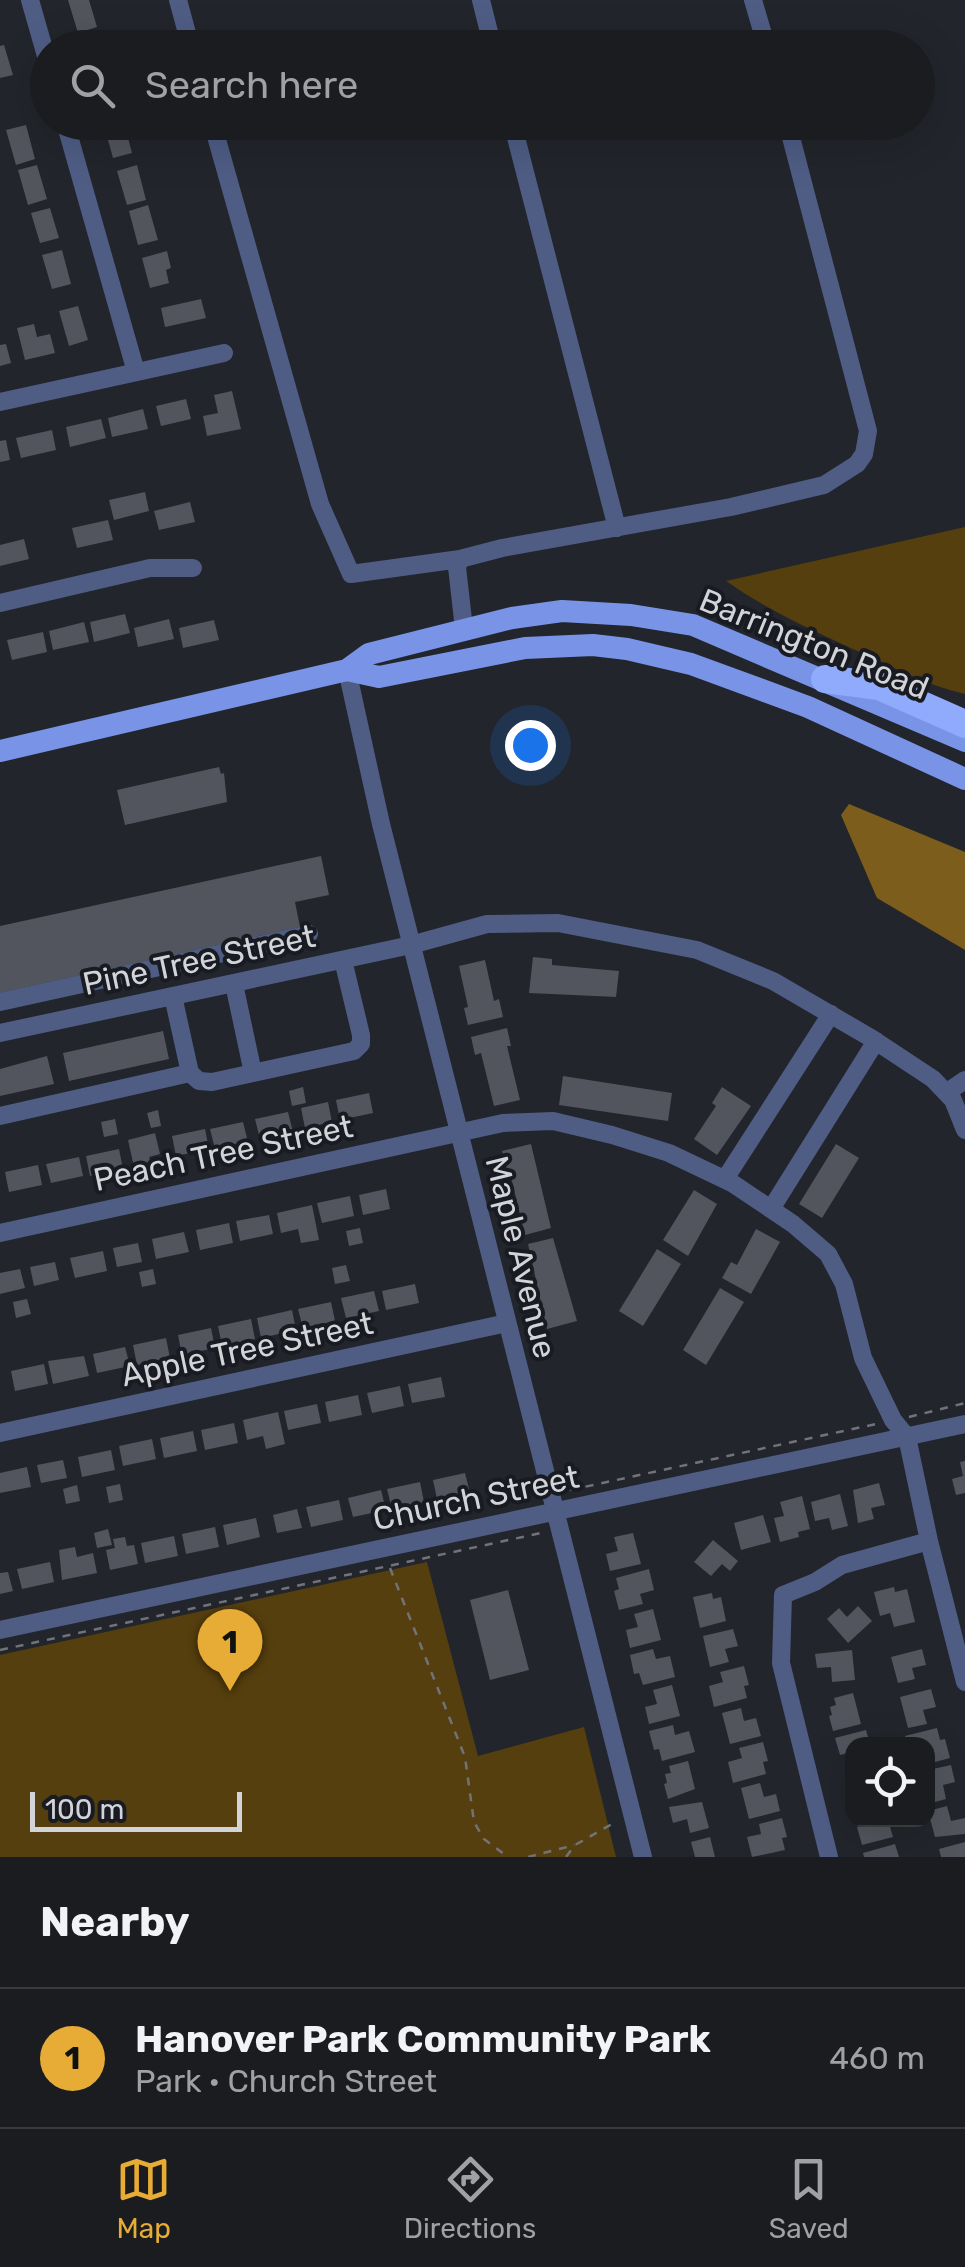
<!DOCTYPE html>
<html lang="en">
<head>
<meta charset="utf-8">
<style>
  body { margin:0; font-family:Rubik,sans-serif; background:#232529; color:#f1f3f6 }
  .controls { position:absolute; right:30px; bottom:30px; display:grid; overflow:hidden; border-radius:20px; box-shadow:0 10px 40px #0002 }
  .controls button { width:90px; height:90px; display:grid; place-items:center; padding:0; border:0; border-bottom:2px solid #383a3e; background:#1a1c20; color:#f1f3f6; font:50px sans-serif }
  .scale { position:absolute; left:30px; bottom:25px; width:212px; box-sizing:border-box; padding-left:10px; border:5px solid #d2d4d8; border-top:0; font-size:28px; line-height:35px; white-space:nowrap; color:#d2d4d8; -webkit-text-stroke:8px #191b22; paint-order:stroke }
  .you { position:absolute; left:530px; top:745px; width:35px; height:35px; margin:-25px; border:8px solid #fff; border-radius:50%; background:#1a73e8; box-shadow:0 0 0 15px #1a73e833 }
  .badge { display:grid; place-items:center; width:65px; height:65px; border-radius:50%; background:#e6ac36; color:#111; font-size:32px; font-weight:700 }
  .pin { position:absolute; translate:-50% -82px; filter:drop-shadow(0 2px 5px #0008) }
  .pin::after { content:''; position:absolute; top:52px; width:35px; height:30px; background:inherit; clip-path:polygon(0 0,100% 0,50% 100%) }
  .list { margin:0; padding:0; list-style:none }
  h2 { display:flex; justify-content:space-between; align-items:center; height:130px; margin:0; padding:0 40px; font-size:42px }
  h2 small { font-size:32px; font-weight:400; color:#9fa1a5 }
  .list li { display:grid; grid-template-columns:65px 1fr auto; gap:30px; align-items:center; box-sizing:border-box; height:140px; padding:0 40px; border-top:2px solid #383a3e }
  .list b { display:block; font-size:38px; white-space:nowrap }
  .list p { margin:0; font-size:32px; white-space:nowrap; color:#9fa1a5 }
  .list em { font-size:32px; font-style:normal; color:#9fa1a5 }
  .icon { flex:none; width:55px; height:55px; fill:none; stroke:currentColor; stroke-width:2; stroke-linecap:round; stroke-linejoin:round }
  .map { position:relative; flex:none; width:965px; height:1857px; overflow:hidden }
  .search { position:absolute; background:#1a1c20; box-shadow:0 10px 40px #0002; left:30px; right:30px; top:30px; height:110px; display:flex; align-items:center; gap:25px; box-sizing:border-box; padding:0 35px; border-radius:55px; color:#9fa1a5; font-size:38px }
  .sheet { height:270px; background:#1a1c20 }
  nav { display:flex; justify-content:space-around; align-items:center; box-sizing:border-box; height:140px; border-top:2px solid #383a3e; background:#1a1c20; font-size:28px; color:#9fa1a5 }
  nav a { display:grid; justify-items:center; gap:5px }
  nav .on { color:#e6ac36 }
  .map>svg:first-child { display:block }
  .green { fill:#563f0e }
  .water { fill:#7d5d1c }
  .building { fill:#52555d }
  .lines { fill:none; stroke-linecap:round; stroke-linejoin:round }
  .path { stroke:#717378; stroke-width:2.5; stroke-dasharray:8 8; stroke-linecap:butt }
  .minor { stroke:#4f5d85; stroke-width:18 }
  .major { stroke:#7994e7; stroke-width:22 }
  .highway { stroke:#90abfc; stroke-width:28 }
  .labels { text-anchor:middle; dominant-baseline:central; stroke-width:8; stroke-linejoin:round; paint-order:stroke }
  .street-label { font-size:32px; fill:#d2d4d8; stroke:#191b22 }
</style>
</head>
<body>
<div class="map">
<svg width="965" height="1857" viewBox="0 0 965 1857">
  <rect width="100%" height="100%" fill="#22252b"/>
  <path class="green" d="M965,527V694C929,686 897,669 864,654C817,632 768,611 726,581Z
    M427,1562L478,1756L584,1727L616,1857H0V1655Z"/>
  <path class="water" d="M849,804L965,852V950L877,898L841,815Z"/>
  <path class="building" d="M68,0H89L97,27L78,33Z
    M107,35L110,48H82L80,42Z
    M4,45L13,75L0,78V46Z
    M124,123L132,153L113,158L105,129Z
    M26,125L35,159L16,165L6,130Z
    M37,165L47,199L28,205L18,170Z
    M137,165L146,200L127,205L117,171Z
    M148,205L158,240L138,245L129,211Z
    M50,208L59,238L40,243L31,213Z
    M62,250L71,284L52,289L42,255Z
    M167,251L171,268L166,270L169,283L150,288L142,258Z
    M201,299L206,318L165,327L161,308Z
    M78,306L88,340L69,346L59,311Z
    M34,324L37,337L50,334L55,353L25,360L17,328Z
    M6,344L11,363L0,366V345Z
    M232,391L241,429L207,436L203,416L218,413L214,395Z
    M186,399L191,419L161,426L156,406Z
    M143,409L148,429L112,437L108,418Z
    M101,419L106,438L70,447L66,427Z
    M52,430L56,450L21,458L16,438Z
    M6,440L10,460L0,462V441Z
    M145,492L149,511L114,520L109,500Z
    M190,502L195,522L159,530L154,511Z
    M108,520L113,540L77,548L72,528Z
    M24,539L29,559L0,566V545Z
    M125,614L130,633L94,642L90,622Z
    M169,619L174,639L138,647L134,628Z
    M214,620L219,640L183,648L179,628Z
    M84,622L89,642L53,650L49,631Z
    M43,632L47,652L12,660L7,640Z
    M219,767L221,774L224,773L227,802L125,825L117,790Z
    M321,856L329,895L295,902L300,927L0,993V926Z
    M533,957L552,959V965L619,971L616,997L529,993Z
    M485,960L494,1001L499,999L503,1017L468,1025L464,1008L468,1007L459,966Z
    M507,1028L511,1046H507L520,1100L494,1106L481,1053L475,1055L471,1037Z
    M163,1031L169,1059L69,1081L63,1053Z
    M47,1056L54,1084L0,1096V1069Z
    M563,1076L672,1093L668,1121L559,1105Z
    M303,1087L306,1103L292,1106L289,1091Z
    M722,1087L751,1106L717,1155L694,1139L716,1106L712,1103Z
    M369,1093L373,1113L340,1120L336,1100Z
    M328,1102L332,1122L305,1128L301,1108Z
    M158,1110L161,1126L151,1128L147,1113Z
    M288,1112L293,1132L260,1139L255,1119Z
    M115,1119L118,1134L104,1137L101,1122Z
    M243,1122L248,1142L215,1149L210,1129Z
    M205,1129L209,1149L176,1156L172,1136Z
    M155,1133L160,1154L149,1157L151,1163L134,1167L128,1140Z
    M531,1144L551,1228L525,1235L509,1169H506L502,1151Z
    M836,1144L859,1158L822,1218L799,1204Z
    M119,1149L123,1169L90,1176L86,1156Z
    M79,1157L83,1176L51,1183L46,1164Z
    M38,1165L42,1185L9,1192L5,1172Z
    M386,1189L390,1209L363,1215L359,1195Z
    M694,1190L717,1204L688,1256L663,1240Z
    M350,1196L354,1216L322,1223L317,1203Z
    M312,1205L319,1240L301,1243L298,1229L281,1233L277,1213Z
    M269,1215L273,1234L240,1241L236,1221Z
    M229,1223L233,1243L200,1250L196,1230Z
    M360,1228L363,1243L349,1246L346,1231Z
    M756,1229L780,1242L751,1294L722,1278L731,1262L737,1265Z
    M184,1232L189,1252L156,1259L152,1239Z
    M553,1238L577,1321L547,1329L528,1244Z
    M138,1243L142,1262L117,1267L113,1248Z
    M657,1249L681,1264L643,1326L619,1311Z
    M103,1251L107,1271L75,1278L70,1258Z
    M55,1262L59,1280L34,1286L30,1267Z
    M346,1265L350,1281L335,1284L332,1268Z
    M20,1269L25,1288L0,1294V1273Z
    M153,1269L156,1284L142,1287L139,1272Z
    M415,1284L419,1303L386,1310L382,1291Z
    M720,1288L744,1302L706,1365L683,1350Z
    M374,1291L379,1311L346,1318L341,1298Z
    M27,1299L31,1314L16,1318L13,1302Z
    M331,1302L335,1321L303,1328L298,1309Z
    M292,1310L296,1330L261,1338L257,1318Z
    M251,1319L255,1339L222,1346L218,1326Z
    M211,1328L215,1348L182,1355L178,1335Z
    M166,1338L170,1358L137,1365L133,1345Z
    M125,1347L130,1366L97,1373L93,1354Z
    M84,1356L89,1376L53,1384L48,1361Z
    M44,1364L48,1384L15,1391L11,1371Z
    M441,1377L445,1397L412,1403L408,1384Z
    M400,1386L404,1406L372,1413L367,1393Z
    M358,1395L362,1415L329,1422L325,1402Z
    M317,1404L321,1423L288,1430L284,1411Z
    M278,1412L285,1444L266,1449L263,1436L247,1440L243,1420Z
    M234,1423L238,1443L205,1450L201,1430Z
    M193,1431L197,1451L164,1458L160,1438Z
    M152,1439L156,1459L123,1466L119,1446Z
    M111,1450L115,1470L82,1477L78,1457Z
    M63,1460L67,1478L41,1483L37,1465Z
    M965,1461V1493L956,1495L952,1479L963,1476L960,1462Z
    M27,1467L31,1487L0,1493V1473Z
    M465,1473L470,1493L437,1499L433,1480Z
    M420,1482L424,1502L392,1509L387,1489Z
    M879,1483L885,1505L871,1508L874,1519L858,1523L853,1490Z
    M120,1484L123,1500L109,1503L106,1487Z
    M77,1485L80,1501L66,1504L63,1489Z
    M381,1490L386,1510L353,1517L348,1498Z
    M840,1494L848,1526L832,1530L829,1518L815,1521L811,1502Z
    M802,1496L810,1529L798,1532L799,1537L780,1542L774,1518L784,1516L780,1502Z
    M339,1500L343,1520L311,1527L306,1507Z
    M297,1509L302,1528L277,1533L273,1515Z
    M763,1515L771,1542L741,1550L734,1523Z
    M256,1518L260,1537L227,1545L223,1525Z
    M215,1527L219,1547L186,1554L182,1534Z
    M108,1529L112,1545L97,1548L94,1533Z
    M633,1533L641,1564L610,1571L606,1554L618,1551L614,1537Z
    M174,1536L178,1556L145,1563L141,1543Z
    M125,1537L127,1546L134,1545L138,1564L110,1570L106,1550L115,1548L113,1539Z
    M713,1540L738,1561L730,1571L722,1564L711,1576L694,1562Z
    M75,1547L77,1557L93,1553L97,1573L62,1580L59,1550Z
    M50,1562L54,1582L22,1589L17,1569Z
    M649,1569L654,1590L640,1594L643,1604L619,1610L614,1591L619,1589L616,1578Z
    M8,1572L13,1591L0,1594V1573Z
    M894,1587L895,1592L907,1589L915,1622L894,1627L890,1613L880,1616L874,1592Z
    M508,1590L529,1670L490,1680L470,1600Z
    M712,1593L713,1599L721,1597L726,1621L700,1628L693,1597Z
    M858,1606L872,1621L848,1643L827,1619L839,1608L847,1617Z
    M653,1609L661,1640L630,1648L626,1630L638,1627L634,1614Z
    M733,1629L738,1646L725,1649L729,1662L710,1667L703,1636Z
    M653,1649L656,1659L670,1656L675,1677L643,1685L639,1673L634,1674L630,1655Z
    M922,1649L926,1665L912,1668L915,1679L898,1683L891,1657Z
    M852,1650L855,1680L832,1682L831,1667L817,1668L815,1654Z
    M744,1666L749,1685L744,1686L747,1698L714,1707L709,1686L723,1682L720,1672Z
    M672,1685L680,1716L649,1724L645,1707L657,1704L653,1690Z
    M931,1689L936,1707L923,1710L927,1724L908,1728L900,1697Z
    M853,1693L861,1724L833,1731L829,1716L832,1715L830,1707L836,1705L834,1698Z
    M741,1708L744,1721L756,1718L761,1736L730,1744L722,1713Z
    M673,1725L675,1735L689,1731L695,1752L662,1761L659,1749L654,1750L649,1731Z
    M937,1728L940,1740L945,1739L950,1758L928,1764V1744H907L905,1736Z
    M866,1730L870,1744H852V1752L840,1755L835,1738Z
    M763,1742L768,1761L763,1762L766,1774L733,1783L728,1762L742,1758L739,1748Z
    M688,1761L695,1789L668,1799L664,1784L667,1783L665,1774L671,1773L669,1766Z
    M951,1765L955,1782L943,1785L946,1799L928,1804V1770Z
    M760,1783L764,1797L776,1794L780,1811L749,1819L741,1788Z
    M702,1802L709,1828L690,1833L687,1819L673,1823L669,1807Z
    M947,1806L951,1821L965,1818V1834L935,1837L928,1811Z
    M782,1818L787,1837L782,1838L785,1850L752,1857L747,1837L761,1834L759,1824Z
    M868,1820H888L893,1837L862,1845L857,1827L869,1824Z
    M710,1837L715,1857H695L691,1842Z
    M965,1842V1857H941L939,1849Z
    M895,1844L899,1857H864L863,1853Z"/>
  <g class="lines">
    <path class="path" d="M909,1417L965,1403
      M570,1490L876,1424
      M390,1568L465,1757L474,1822L484,1839L508,1857
      M0,1650L541,1533
      M528,1857L575,1845
      M566,1857L575,1845L612,1824"/>
    <path class="minor" d="M30,0L48,63
      M178,0L191,48
      M481,0L493,48
      M753,0L767,48
      M65,122L136,372
      M212,122L320,504L351,574L460,559
      M512,122L617,528
      M0,402L224,353
      M0,603L150,568H193
      M464,629L457,567L460,559L502,548L731,507L824,485L857,464L864,454L868,431L787,122
      M347,670L381,824L643,1857
      M234,984L253,1073
      M173,996L190,1073
      M0,1002L309,934
      M0,1033L411,945L487,924L558,923L697,950L773,981L871,1038L933,1079L953,1100L965,1130
      M946,1093L965,1080
      M0,1116L190,1073L199,1081L212,1082L354,1051L361,1044V1035L343,960
      M725,1179L831,1014
      M771,1209L876,1041
      M0,1233L503,1123L553,1121L612,1135L669,1153L732,1183L793,1224L828,1254L844,1284L863,1358L893,1420L907,1437L929,1541L965,1682
      M0,1433L507,1323
      M0,1630L965,1424
      M829,1857L781,1663L783,1595L815,1582L842,1565L929,1541"/>
    <path class="major" d="M347,670L379,677L525,648L593,645L627,649L691,664L808,707L965,779
      M0,751L347,670L369,654L512,618L562,611L631,615L693,625L965,741"/>
    <path class="highway" d="M825,679L879,686L965,724"/>
  </g>
  <g class="labels">
    <g class="street-label">
      <text transform="translate(814 644) rotate(22)">Barrington Road</text>
      <text transform="translate(199 960) rotate(-12)">Pine Tree Street</text>
      <text transform="translate(223 1153) rotate(-12)">Peach Tree Street</text>
      <text transform="translate(521 1257) rotate(76)">Maple Avenue</text>
      <text transform="translate(247 1349) rotate(-12)">Apple Tree Street</text>
      <text transform="translate(476 1498) rotate(-12)">Church Street</text>
    </g>
  </g>
</svg>
<div class="controls">
<button><svg class="icon" aria-label="locate" viewBox="0 0 24 24"><circle cx="12" cy="12" r="6"/><path d="M12 2v4M12 18v4M2 12h4M18 12h4"/></svg></button>
</div>
<div class="scale">100 m</div>
<div class="you"></div>
<div class="pin badge" style="left:230px;top:1691px">1</div>
<div class="search"><svg class="icon" aria-label="search" viewBox="0 0 24 24"><circle cx="10" cy="10" r="6"/><path d="M15 15l6 6"/></svg>Search here</div>
</div>
<section class="sheet">
<h2>Nearby<small></small></h2>
<ul class="list">
<li><span class="badge">1</span><div><b>Hanover Park Community Park</b><p>Park · Church Street</p></div><em>460 m</em></li>
</ul>
</section>
<nav>
<a class="on"><svg class="icon" aria-label="map" viewBox="0 0 24 24"><path d="M3 6l6-2 6 2 6-2v14l-6 2-6-2-6 2zM9 4v14M15 6v14"/></svg>Map</a>
<a><svg class="icon" aria-label="directions" viewBox="0 0 24 24"><path d="M12 3l9 9-9 9-9-9zM9 14v-3h6M13 9l2 2-2 2"/></svg>Directions</a>
<a><svg class="icon" aria-label="saved" viewBox="0 0 24 24"><path d="M7 4h10v16l-5-4-5 4z"/></svg>Saved</a>
</nav>
</body>
</html>
